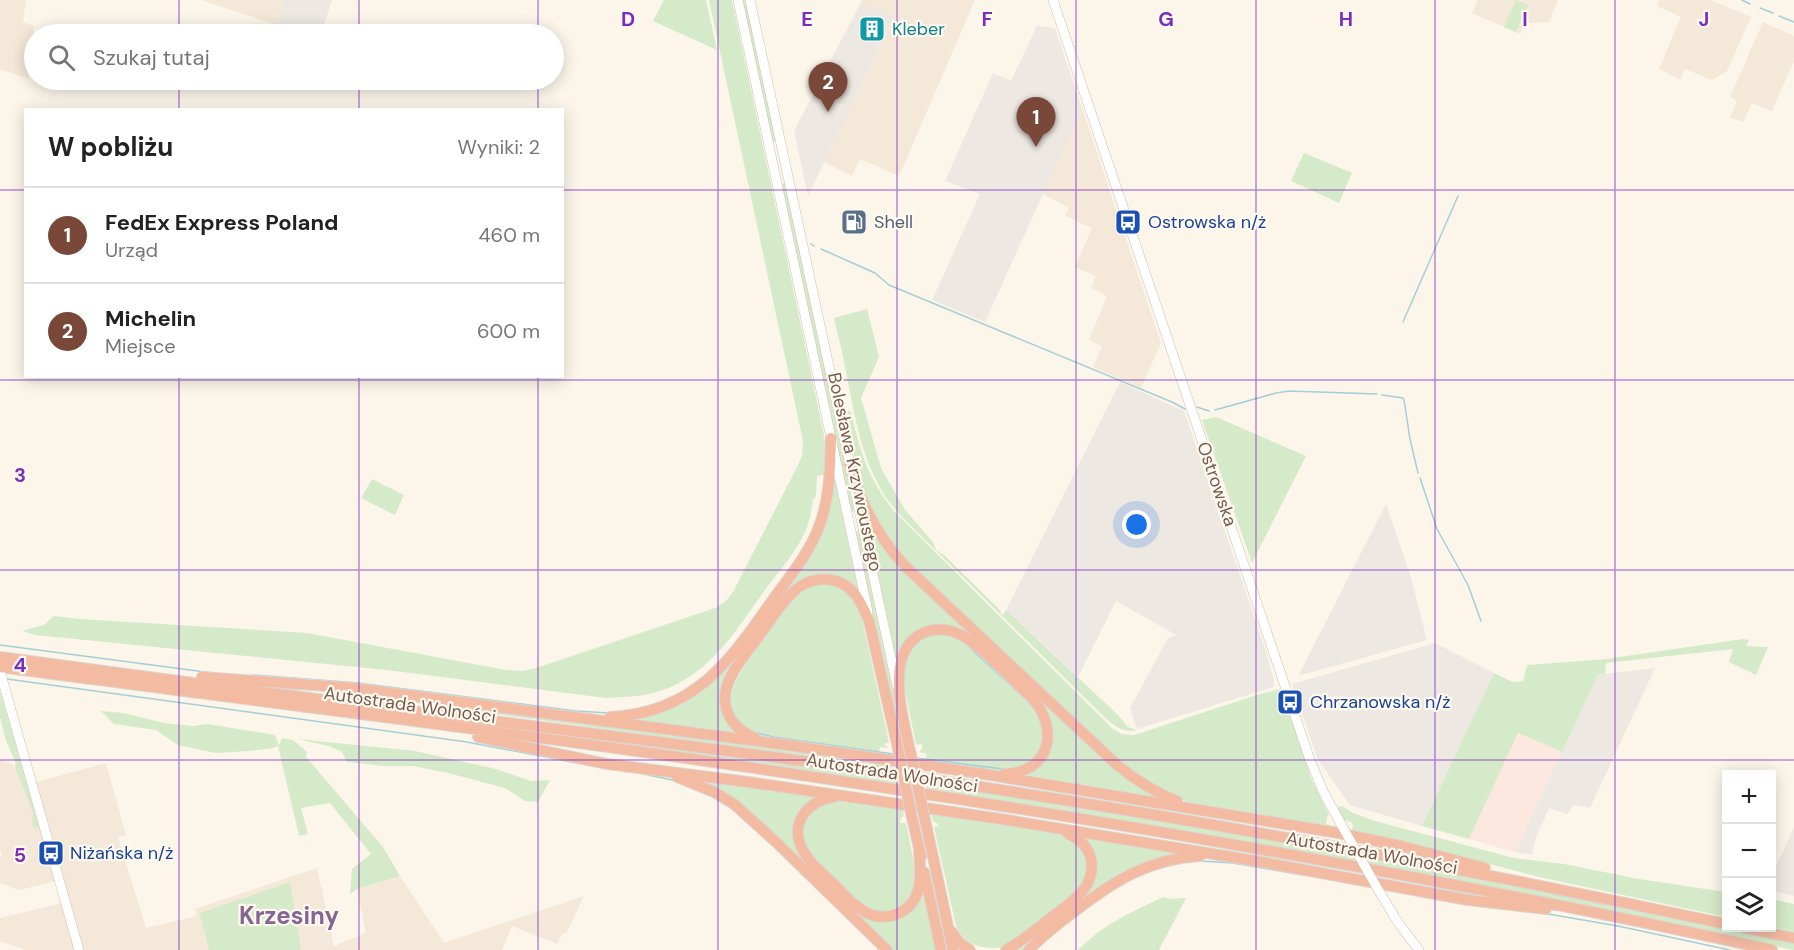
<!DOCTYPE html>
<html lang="pl">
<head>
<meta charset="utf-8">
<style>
  body { margin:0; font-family:"DM Sans",sans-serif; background:#f2f2f2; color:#222 }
  .controls { position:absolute; right:18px; bottom:18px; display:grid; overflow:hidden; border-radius:0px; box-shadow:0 3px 15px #0003 }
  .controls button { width:54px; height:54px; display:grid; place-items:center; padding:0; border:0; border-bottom:2px solid #e0e0e0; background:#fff; color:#222; font:30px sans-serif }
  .you { position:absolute; left:1137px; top:525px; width:21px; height:21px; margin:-15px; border:4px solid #fff; border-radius:50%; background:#1a73e8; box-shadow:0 0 0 9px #1a73e833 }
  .badge { display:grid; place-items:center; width:39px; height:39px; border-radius:50%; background:#794838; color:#fff; font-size:20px; font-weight:700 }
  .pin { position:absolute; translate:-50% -50px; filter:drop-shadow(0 2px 3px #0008) }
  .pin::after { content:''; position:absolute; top:32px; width:21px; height:18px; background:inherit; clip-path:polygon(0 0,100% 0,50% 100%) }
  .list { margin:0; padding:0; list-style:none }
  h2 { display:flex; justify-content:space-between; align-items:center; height:78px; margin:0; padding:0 24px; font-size:26px }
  h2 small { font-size:20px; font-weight:400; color:#767676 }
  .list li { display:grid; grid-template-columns:39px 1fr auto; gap:18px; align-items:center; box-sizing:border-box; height:96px; padding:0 24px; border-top:2px solid #e0e0e0 }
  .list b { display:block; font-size:22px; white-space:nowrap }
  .list p { margin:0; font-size:20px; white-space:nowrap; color:#767676 }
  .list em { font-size:20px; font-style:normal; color:#767676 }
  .icon { flex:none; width:33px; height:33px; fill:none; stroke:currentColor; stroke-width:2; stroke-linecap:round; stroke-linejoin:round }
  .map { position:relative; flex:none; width:1794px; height:950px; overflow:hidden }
  .search { position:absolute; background:#fff; box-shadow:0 3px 15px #0003; left:24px; top:24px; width:540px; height:66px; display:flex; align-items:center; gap:15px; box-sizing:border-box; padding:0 21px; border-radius:33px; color:#767676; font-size:22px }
  .panel { position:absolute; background:#fff; box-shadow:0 3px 15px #0003; left:24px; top:108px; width:540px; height:270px; border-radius:0px }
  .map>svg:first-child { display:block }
  .residential { fill:#f4e8d8 }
  .commercial { fill:#fce8de }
  .industrial { fill:#eee8e2 }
  .green { fill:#d5eac8 }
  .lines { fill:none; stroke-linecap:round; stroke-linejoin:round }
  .stream { stroke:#a4ced8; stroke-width:1.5 }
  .secondary-casing { stroke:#d1bfad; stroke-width:10 }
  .highway-casing { stroke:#dcd5d1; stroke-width:12 }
  .secondary { stroke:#fff; stroke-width:9 }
  .highway { stroke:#f4bba3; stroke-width:10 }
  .secondary-bridge-casing { stroke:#d1bfad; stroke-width:10; stroke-linecap:butt }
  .highway-bridge-casing { stroke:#dcd5d1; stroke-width:12; stroke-linecap:butt }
  .secondary-bridge { stroke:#fff; stroke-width:9 }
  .highway-bridge { stroke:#f4bba3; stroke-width:10 }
  .grid { fill:none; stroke:#7b2cbf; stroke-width:1.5; stroke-opacity:0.55 }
  .labels { text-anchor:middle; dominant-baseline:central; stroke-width:4.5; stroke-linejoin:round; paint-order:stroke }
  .culture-label { font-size:18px; fill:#0d838f; stroke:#fff9f0; text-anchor:start }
  .service-label { font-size:18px; fill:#4e5e75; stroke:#fff9f0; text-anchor:start }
  .transit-label { font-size:18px; fill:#164399; stroke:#fff9f0; text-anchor:start }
  .street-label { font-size:18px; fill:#775d4d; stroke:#fff9f0 }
  .district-label { font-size:24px; font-weight:bold; fill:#856692; stroke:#fff9f0 }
  .grid-label { font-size:20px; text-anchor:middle; font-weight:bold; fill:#7b2cbf; stroke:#fff9f0; stroke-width:4.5; stroke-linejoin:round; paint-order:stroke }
</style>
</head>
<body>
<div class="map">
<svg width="1794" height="950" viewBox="0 0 1794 950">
  <rect width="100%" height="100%" fill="#fcf6ea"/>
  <path class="residential" d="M0,0H26L23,22L34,26L28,79L0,69Z
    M202,0H285L276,25Z
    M862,0H975L899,176L860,159L852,176L824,162L894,18L861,2Z
    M1478,0H1558L1549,22L1525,23L1520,34L1472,13Z
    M1659,0H1711L1751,17L1727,71L1712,80L1685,69L1680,80L1659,69L1681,17L1657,6Z
    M1763,22L1794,36V61L1772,111L1752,103L1743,122L1730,117L1737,101L1730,97Z
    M1082,108L1161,343L1141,388L1093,367L1102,346L1089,340L1107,296L1091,288L1096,276L1075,267L1092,228L1065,216L1069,208L1043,194Z
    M0,760L14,765L26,785L106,763L126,835L118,837L146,928L196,916L195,909L317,868L334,946L366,933L357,889L400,876L444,943L584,896L567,932L562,934L557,944L512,926L502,950H26L0,941V918L67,902L60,880L19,890L0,883V859L2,852L0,851Z"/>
  <path class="commercial" d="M1518,733L1562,752L1515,852L1469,839Z"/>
  <path class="industrial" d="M285,0H332L321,34H302L276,25Z
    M861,2L894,17L808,196L794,131Z
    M1037,26L1055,28L1082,108L985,322L932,300L980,194L945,181L993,73L1011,81Z
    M1120,382L1184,411L1267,654L1274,681V687L1137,729L1130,708L1168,638L1176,635L1116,601L1078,677L1006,610Z
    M1386,504L1410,574L1427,640L1298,676Z
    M1435,643L1494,673L1422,826L1350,805L1317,758L1292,684Z
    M1655,668L1590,808L1574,805L1567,814L1549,808L1536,838L1532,855L1515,852L1598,673L1605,674Z
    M1794,827V896L1772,891V875Z"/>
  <path class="green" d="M664,0H706L717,50L653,21Z
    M709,0H732L823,430L826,448V474L817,476L816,497L813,499C812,510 810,519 806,530C797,551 781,569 767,587C742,622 717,664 677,684C655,696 630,697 606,698L387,670L35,635L22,631L44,625L54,616L80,619L307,633L506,670L523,671L539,667L715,608L726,601L733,592L797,467L802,456L803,441Z
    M741,0H747L776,141L771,143Z
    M1516,0L1528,5L1516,32L1504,27Z
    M1304,153L1352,173L1339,203L1291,181Z
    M783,183L786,184L855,511L851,512L781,185Z
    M867,309L879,357L861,398L881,468L905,510L933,542L936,550L944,555L1000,610L1001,614L1003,615L1006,610L1118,715L1128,727L1137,730C1120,734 1111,723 1099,712L903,518C866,480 858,432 848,382C844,360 839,339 834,318Z
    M851,411C860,452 868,478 894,511L1113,729L1122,734L1134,735L1260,694L1281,689L1283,690L1311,778L1329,815L1327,817L1326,824L1336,826L1338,830L1188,802L1177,798L1141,780L914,571L874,519L858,474L845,412Z
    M1216,417L1306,456L1252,563L1202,420Z
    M833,471L858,589V590L852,586L802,581L722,694L744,737L614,719L695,692L805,559Z
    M372,479L404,495L395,515L361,498Z
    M866,517L874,530L1115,766L1166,799L1022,776L1032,770L1050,721L977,642L940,626L896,659Z
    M857,531H860L907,754L903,753L855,532Z
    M819,582C844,581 856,597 862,619L889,742L884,744L889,748L880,747L879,752L761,734C705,716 739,673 761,642C772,627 782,612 794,598C814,580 829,581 850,595C817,559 787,605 768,630C757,645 747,660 736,676C721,707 733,727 765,736L891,754V756L762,737C700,718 737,671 761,638C776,617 791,588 819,582Z
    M943,632L965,640L1036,707L1045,739L1037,758L1013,771H993L921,761L920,758H926L927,754L919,752L922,749V744L916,745L903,680L904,660L920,638Z
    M1743,639L1749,640L1746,646L1768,647L1756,675L1729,662L1733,649L1606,663L1605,674H1598L1562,752L1518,733L1469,839L1422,826L1494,673L1513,682L1523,681L1527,665L1606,659Z
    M6,662L896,778L898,787Z
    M326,688L892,763L893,768L325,691Z
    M0,691L39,826L37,828L33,827L32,823L33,813L16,770L15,761L6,741L0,718Z
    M101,711L124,713L164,723L193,726L208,724L275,735L279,745L282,738L293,740L307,752L306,757L383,847L400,876L357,889L350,894L352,869L371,854L330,803L301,808L308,834L299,836L278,746L273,748L249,751L216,753L178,745L156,730L114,724Z
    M297,739L415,751L496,769L531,781L550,780L538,802L525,801L505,788L448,773L413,766H384L347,762L342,752L329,746Z
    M691,777L822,795L804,809L799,851L879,920L922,893L936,950H891L748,812Z
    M925,782L1351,853L1357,862L927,791Z
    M839,799L902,807L904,816L901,818L900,823H906L915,869L914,891L903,908L878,913L854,900L805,848L802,825L813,808Z
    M1339,806L1341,807L1342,806L1353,813L1375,821L1514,858L1564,864L1639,879L1726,892V917L1539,877L1397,840L1352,831L1353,823L1344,820L1338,809Z
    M931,812L1059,832L1078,843L1088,860L1085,881L1069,899L1004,947C983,950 965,946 956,926L934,827L938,826V824L933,821Z
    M1078,834L1199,854L1142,866L1026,950H1012L1092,880Z
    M1365,855L1782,939L1794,941V950L1370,865Z
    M290,882L301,950H209L200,913Z
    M1163,897L1169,899L1186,898L1159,950H1078C1105,923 1130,913 1163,897Z
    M1772,899L1794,904V932L1772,927Z"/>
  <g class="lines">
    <path class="stream" d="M1742,0L1750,4
      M1760,8L1773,13
      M1779,16L1794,22
      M811,244L814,246
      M821,249L875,273L889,285L1172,402L1185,409
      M1403,322L1458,196
      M1382,395L1403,398L1404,400L1410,439L1418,473
      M1197,407L1209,411
      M1215,410L1276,393L1289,391L1377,394
      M1420,478L1437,529L1468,585L1481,621
      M0,645L213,673
      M967,645L1019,693
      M253,675L358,683L576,711L609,713
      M7,679L467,742L598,767
      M756,733L774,737L893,754
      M916,758L1003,769
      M639,773L672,780
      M1201,861L1233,863L1303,875
      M1548,914L1618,926L1730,950"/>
    <defs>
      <path id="secondary" d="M738,0L868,612
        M750,0L851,469
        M1053,0L1310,760L1323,791L1342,826
        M855,491L897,686
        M0,671L79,950
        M1379,891L1399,924L1419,950"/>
      <path id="highway" d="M849,463C860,502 877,536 905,566L1116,764C1135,780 1154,792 1177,801
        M0,657C125,674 250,691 374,706C546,728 717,748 888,773C1169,814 1449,865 1726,924
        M0,667C224,697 448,724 671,756C1040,809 1408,870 1772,950
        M202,677L353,688L794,746L984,774L1338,833L1401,846L1485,868
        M610,717C695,713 730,661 774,598C791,575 810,552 820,524C830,496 830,467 831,438
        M478,737L607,764L748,782L1001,819L1256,861L1468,900L1546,909
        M755,738C737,731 724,716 725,696C727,674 746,654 759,636C770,622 779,605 793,592C810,576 837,574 854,593C861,601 865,611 869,621L899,753
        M911,755C904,722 882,652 923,633C936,627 951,629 963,636C985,649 1011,679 1031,697C1060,728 1051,773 1004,774
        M677,777L714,792L734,804L776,842L887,950
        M834,797C812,800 793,817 799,841C804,859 821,872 834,884C843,894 853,905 865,912C887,924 914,912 919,887C921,875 920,862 919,850
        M911,813L921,857
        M924,815L953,950
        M924,872L941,950
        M1745,928L1794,938
        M951,931L960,943L970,950
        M1006,950C1021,942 1034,931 1048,920C1067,905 1097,889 1091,859C1088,846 1079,839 1067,833
        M1029,950C1043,935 1059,923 1075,911C1114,881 1148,859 1200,856"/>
    </defs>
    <use href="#secondary" class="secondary-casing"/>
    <use href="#highway" class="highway-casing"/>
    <use href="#secondary" class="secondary"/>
    <use href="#highway" class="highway"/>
    <defs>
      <path id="secondary-bridge" d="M1342,826L1379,891"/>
      <path id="highway-bridge" d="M899,753L911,813
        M911,755L924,815"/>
    </defs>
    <use href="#secondary-bridge" class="secondary-bridge-casing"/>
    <use href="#highway-bridge" class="highway-bridge-casing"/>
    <use href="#secondary-bridge" class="secondary-bridge"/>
    <use href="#highway-bridge" class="highway-bridge"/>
  </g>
  <path class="grid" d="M179,0V34M359,0V34M538,0V34M718,0V950M897,0V950M1076,0V950M1256,0V950M1435,0V950M1615,0V950M179,80V110M359,80V110M538,80V110M0,190H26M562,190H1794M179,376V950M359,376V950M538,376V950M0,380H1794M0,570H1794M0,760H1794"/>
  <defs>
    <symbol id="building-square" viewBox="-11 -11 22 22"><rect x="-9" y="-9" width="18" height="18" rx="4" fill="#0f9aa8" stroke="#fff9f0"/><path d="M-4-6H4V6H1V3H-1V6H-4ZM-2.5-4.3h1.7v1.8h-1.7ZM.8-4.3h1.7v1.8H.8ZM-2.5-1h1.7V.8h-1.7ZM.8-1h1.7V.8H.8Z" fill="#fff"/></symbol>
    <symbol id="fuel-square" viewBox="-11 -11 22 22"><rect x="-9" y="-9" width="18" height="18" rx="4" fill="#5c6f8a" stroke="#fff9f0"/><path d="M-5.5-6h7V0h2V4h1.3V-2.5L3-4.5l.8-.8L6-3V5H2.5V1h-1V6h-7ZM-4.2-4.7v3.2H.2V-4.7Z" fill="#fff"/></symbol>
    <symbol id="bus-square" viewBox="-11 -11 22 22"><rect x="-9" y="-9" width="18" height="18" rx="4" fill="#1a4fb4" stroke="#fff9f0"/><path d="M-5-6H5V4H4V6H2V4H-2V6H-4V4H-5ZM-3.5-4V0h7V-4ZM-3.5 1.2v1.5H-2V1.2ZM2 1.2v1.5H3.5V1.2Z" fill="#fff"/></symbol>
  </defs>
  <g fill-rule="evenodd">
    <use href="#building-square" x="857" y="14" width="30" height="30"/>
    <use href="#fuel-square" x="839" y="207" width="30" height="30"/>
    <use href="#bus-square" x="1113" y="207" width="30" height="30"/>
    <use href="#bus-square" x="1275" y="687" width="30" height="30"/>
    <use href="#bus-square" x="36" y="838" width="30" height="30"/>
  </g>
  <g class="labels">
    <g class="culture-label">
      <text x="892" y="29">Kleber</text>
    </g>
    <g class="service-label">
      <text x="874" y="222">Shell</text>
    </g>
    <g class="transit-label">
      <text x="1148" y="222">Ostrowska n/ż</text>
      <text x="1310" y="702">Chrzanowska n/ż</text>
      <text x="70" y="853">Niżańska n/ż</text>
    </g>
    <g class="street-label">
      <text transform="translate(855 472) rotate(78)">Bolesława Krzywoustego</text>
      <text transform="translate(1217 484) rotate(71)">Ostrowska</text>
      <text transform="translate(410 705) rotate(8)">Autostrada Wolności</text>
      <text transform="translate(892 773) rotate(9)">Autostrada Wolności</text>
      <text transform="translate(1372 853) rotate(10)">Autostrada Wolności</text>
    </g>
    <g class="district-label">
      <text x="289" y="915">Krzesiny</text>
    </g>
  </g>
  <g class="grid-label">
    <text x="628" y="26">D</text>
    <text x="807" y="26">E</text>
    <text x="987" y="26">F</text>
    <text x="1166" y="26">G</text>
    <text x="1346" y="26">H</text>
    <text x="1525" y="26">I</text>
    <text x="1704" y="26">J</text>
    <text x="20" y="482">3</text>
    <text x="20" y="672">4</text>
    <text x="20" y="862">5</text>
  </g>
</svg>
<div class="controls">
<button>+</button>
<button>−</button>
<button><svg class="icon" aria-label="layers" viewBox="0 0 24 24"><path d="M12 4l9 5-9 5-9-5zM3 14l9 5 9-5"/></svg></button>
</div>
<div class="you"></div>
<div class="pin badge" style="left:1036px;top:147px">1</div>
<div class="pin badge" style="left:828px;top:112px">2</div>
<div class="search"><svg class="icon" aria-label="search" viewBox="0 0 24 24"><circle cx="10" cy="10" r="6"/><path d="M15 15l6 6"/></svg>Szukaj tutaj</div>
<section class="panel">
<h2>W pobliżu<small>Wyniki: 2</small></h2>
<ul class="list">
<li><span class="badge">1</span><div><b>FedEx Express Poland</b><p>Urząd</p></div><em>460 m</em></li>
<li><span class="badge">2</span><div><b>Michelin</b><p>Miejsce</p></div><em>600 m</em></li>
</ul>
</section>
</div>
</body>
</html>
